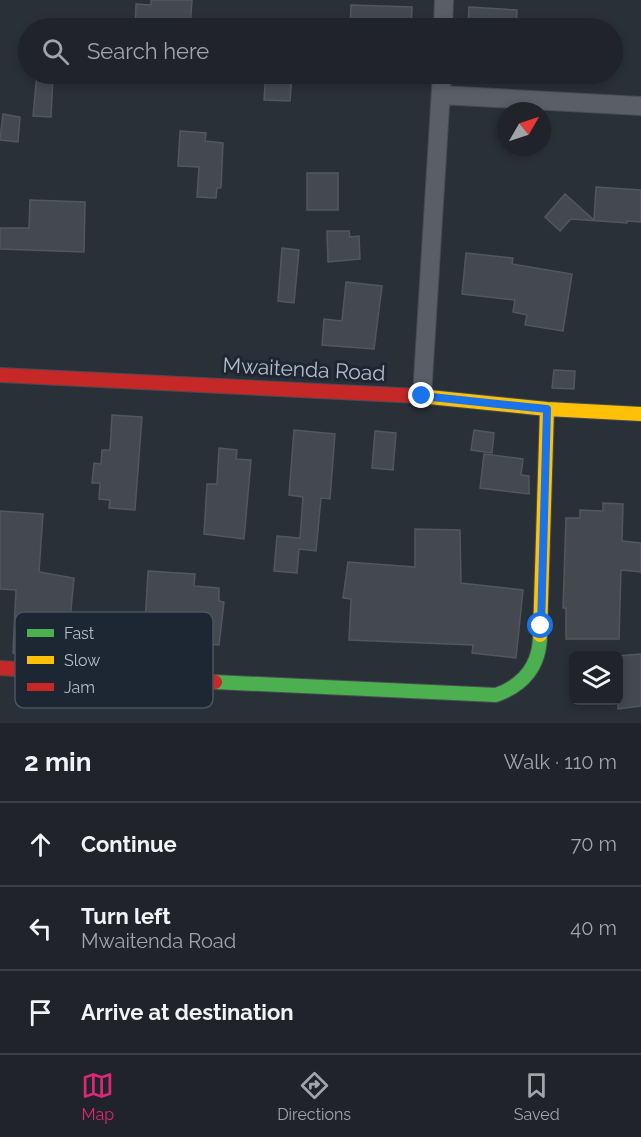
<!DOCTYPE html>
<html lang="en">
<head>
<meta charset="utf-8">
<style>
  body { margin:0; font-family:Raleway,sans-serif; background:#282c32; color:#f1f3f6 }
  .controls { position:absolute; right:18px; bottom:18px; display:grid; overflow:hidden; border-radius:9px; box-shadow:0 3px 9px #0003 }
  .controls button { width:54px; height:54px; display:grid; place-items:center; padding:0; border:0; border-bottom:2px solid #3d4147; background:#20242a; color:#f1f3f6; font:30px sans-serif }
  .compass { position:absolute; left:497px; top:102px; width:54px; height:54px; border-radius:50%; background:#20242a; box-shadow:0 3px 9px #0003; rotate:51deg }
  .stop { position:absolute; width:18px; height:18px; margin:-14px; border:4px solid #1a73e8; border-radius:50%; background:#fff }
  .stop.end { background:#1a73e8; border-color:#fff; box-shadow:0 2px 6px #0008 }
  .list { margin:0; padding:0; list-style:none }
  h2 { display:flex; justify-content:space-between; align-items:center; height:78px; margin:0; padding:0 24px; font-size:26px }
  h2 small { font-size:20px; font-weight:400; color:#a2a4a8 }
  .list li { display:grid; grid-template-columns:39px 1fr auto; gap:18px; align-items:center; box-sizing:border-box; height:84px; padding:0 24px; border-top:2px solid #3d4147 }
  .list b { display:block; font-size:22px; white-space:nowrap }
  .list p { margin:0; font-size:20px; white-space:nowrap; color:#a2a4a8 }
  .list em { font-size:20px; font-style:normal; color:#a2a4a8 }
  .icon { flex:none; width:33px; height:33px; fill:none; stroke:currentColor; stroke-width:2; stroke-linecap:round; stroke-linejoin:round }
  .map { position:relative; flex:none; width:641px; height:723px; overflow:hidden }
  .search { position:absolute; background:#20242a; box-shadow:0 3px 9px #0003; left:18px; right:18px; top:18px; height:66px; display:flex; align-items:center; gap:15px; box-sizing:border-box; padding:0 21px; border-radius:33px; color:#a2a4a8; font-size:22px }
  .sheet { height:330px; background:#20242a }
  nav { display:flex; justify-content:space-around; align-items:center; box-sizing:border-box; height:84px; border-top:2px solid #3d4147; background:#20242a; font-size:16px; color:#a2a4a8 }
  nav a { display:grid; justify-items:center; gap:3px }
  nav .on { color:#db2777 }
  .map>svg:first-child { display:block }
  .building { fill:#444950; stroke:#52575f; stroke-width:1.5 }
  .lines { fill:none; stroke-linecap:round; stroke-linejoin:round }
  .street-casing { stroke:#484c53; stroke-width:20 }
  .fast-casing { stroke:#484c53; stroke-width:16 }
  .slow-casing { stroke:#484c53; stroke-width:16 }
  .jam-casing { stroke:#484c53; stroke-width:16 }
  .street { stroke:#5a5e66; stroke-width:18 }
  .fast { stroke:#4caf50; stroke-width:14 }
  .slow { stroke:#ffc107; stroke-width:14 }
  .jam { stroke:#c62828; stroke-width:14 }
  .route { stroke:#1a73e8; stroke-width:8 }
  .labels { text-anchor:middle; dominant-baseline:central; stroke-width:6; stroke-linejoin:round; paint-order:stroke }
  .street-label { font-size:21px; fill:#b4bcc9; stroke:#1d2633 }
  .key { fill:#1d2633; stroke:#4a5360; stroke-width:1.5 }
  .key-label { font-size:16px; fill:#b4bcc9 }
</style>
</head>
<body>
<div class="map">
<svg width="641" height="723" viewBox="0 0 641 723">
  <rect width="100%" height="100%" fill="#2a3038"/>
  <path class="building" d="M151,0H192L190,28H135L136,4L151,5Z
    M351,5L412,7L411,28H350Z
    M469,7L517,10L516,28H468Z
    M37,74H53L51,117L33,116Z
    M266,74H292L290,101L264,100Z
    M3,114L20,117L18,142L0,140Z
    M180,131L206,133L205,141L223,143L221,188H217L216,198L197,197L199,167L178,166Z
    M307,173H338V210H307Z
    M596,187L641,190V222L627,221V223L571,219L560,231L545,217L565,194L594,220Z
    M30,200L85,202L84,252L0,249V228H29Z
    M327,231H349L350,237L359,236L360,259L328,262Z
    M282,248L299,250L294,303L278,301Z
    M466,253L513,258L512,264L572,274L563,331L525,325L527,315L513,312L515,300L462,294Z
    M346,282L382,286L374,349L322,345L324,319L342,321Z
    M554,370L575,371L574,389L552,388Z
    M112,415L142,417L135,510L109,508L110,500L99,499L100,483H92L94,463L101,464L102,450H110Z
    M294,430L335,434L330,499L321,498L316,551L299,549L297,573L274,571L277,536L300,538L303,497L289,495Z
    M474,430L494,433L492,453L471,450Z
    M375,431L396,433L393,470L372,468Z
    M219,448L237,450L236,459L251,460L244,539L204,534L207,484H217Z
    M484,454L523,459L521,475L529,476V494L480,488Z
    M603,503L623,504L622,541L641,543V572L621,570L619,639H566V608H563L566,518H580V510L603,511Z
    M0,511L43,514L39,572L74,578L70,619L46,614L43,655L13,653L16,590L0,589Z
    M415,529L460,530L461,583L523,590L516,658L472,653L473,645L349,640L351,599L343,598L348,562L415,567Z
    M148,571L195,574L194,586L219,588V601L224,602L219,645L164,640L163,663L143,661Z
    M641,654V706L618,709V656Z"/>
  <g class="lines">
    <defs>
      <path id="street" d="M443,28L444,0
        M441,95L641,106
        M422,396L442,74"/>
      <path id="fast" d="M215,682L496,695C524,685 540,665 540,635"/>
      <path id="slow" d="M419,396L547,409L641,414
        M540,635L547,409"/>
      <path id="jam" d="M0,375L419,396
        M0,668L215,682"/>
    </defs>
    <use href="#street" class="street-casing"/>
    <use href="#fast" class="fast-casing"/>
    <use href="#slow" class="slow-casing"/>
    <use href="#jam" class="jam-casing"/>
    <use href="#street" class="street"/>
    <use href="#fast" class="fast"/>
    <use href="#slow" class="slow"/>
    <use href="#jam" class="jam"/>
  </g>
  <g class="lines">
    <path class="route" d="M422,396L547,409L541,626"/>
  </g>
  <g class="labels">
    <g class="street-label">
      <text transform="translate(304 369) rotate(3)">Mwaitenda Road</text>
    </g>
  </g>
  <rect x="15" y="612" width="198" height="96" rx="9" class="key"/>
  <rect x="27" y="629" width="27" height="8" fill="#4caf50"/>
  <rect x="27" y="656" width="27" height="8" fill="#ffc107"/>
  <rect x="27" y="683" width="27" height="8" fill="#c62828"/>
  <g class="key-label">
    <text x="64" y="639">Fast</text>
    <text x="64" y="666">Slow</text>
    <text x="64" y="693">Jam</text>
  </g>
</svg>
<div class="controls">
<button><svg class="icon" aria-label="layers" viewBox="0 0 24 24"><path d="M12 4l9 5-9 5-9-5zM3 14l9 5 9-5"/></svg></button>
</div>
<svg class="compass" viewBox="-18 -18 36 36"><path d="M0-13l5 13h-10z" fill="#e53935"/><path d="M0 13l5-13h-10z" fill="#a2a4a8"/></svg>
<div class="stop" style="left:541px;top:626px"></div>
<div class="stop end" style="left:422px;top:396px"></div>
<div class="search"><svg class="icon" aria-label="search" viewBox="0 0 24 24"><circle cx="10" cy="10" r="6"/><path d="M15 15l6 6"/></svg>Search here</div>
</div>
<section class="sheet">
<h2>2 min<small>Walk · 110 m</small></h2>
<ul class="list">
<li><svg class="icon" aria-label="ahead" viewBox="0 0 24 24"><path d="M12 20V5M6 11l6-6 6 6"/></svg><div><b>Continue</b></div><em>70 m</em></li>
<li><svg class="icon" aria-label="left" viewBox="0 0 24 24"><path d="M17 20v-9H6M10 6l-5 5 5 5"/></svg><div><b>Turn left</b><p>Mwaitenda Road</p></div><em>40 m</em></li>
<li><svg class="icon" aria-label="arrive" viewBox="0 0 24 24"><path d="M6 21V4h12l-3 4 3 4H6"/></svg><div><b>Arrive at destination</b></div></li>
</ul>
</section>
<nav>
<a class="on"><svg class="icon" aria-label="map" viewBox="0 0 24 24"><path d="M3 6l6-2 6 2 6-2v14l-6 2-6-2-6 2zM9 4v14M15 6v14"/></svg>Map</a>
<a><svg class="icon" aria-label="directions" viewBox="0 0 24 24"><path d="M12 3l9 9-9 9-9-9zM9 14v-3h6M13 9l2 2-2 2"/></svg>Directions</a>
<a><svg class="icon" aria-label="saved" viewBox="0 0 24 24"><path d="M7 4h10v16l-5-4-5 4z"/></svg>Saved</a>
</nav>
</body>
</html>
